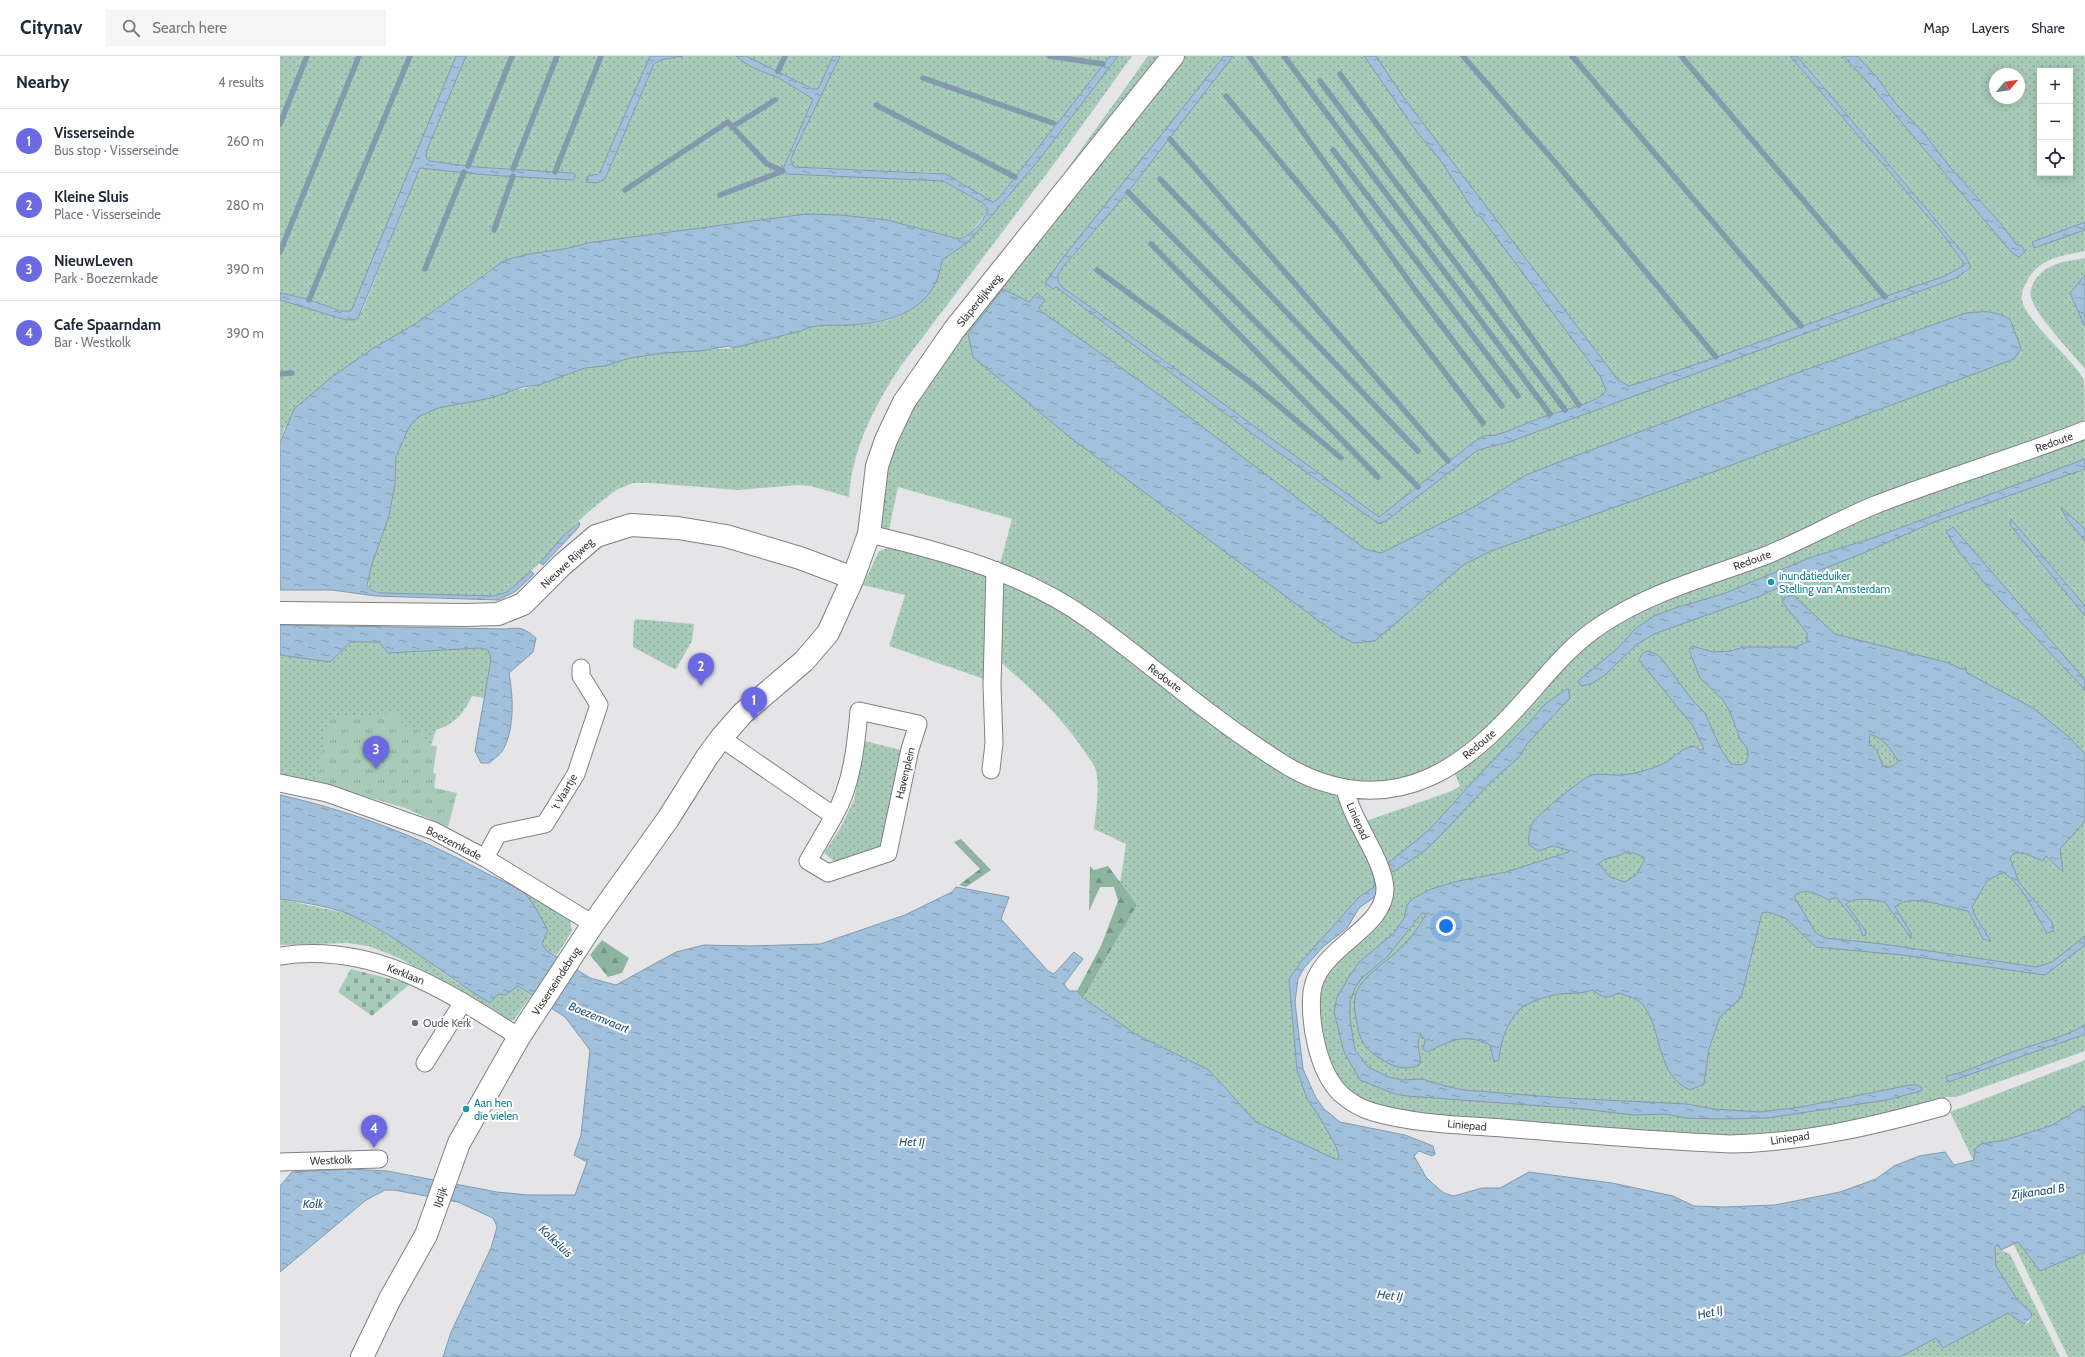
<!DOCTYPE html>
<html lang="en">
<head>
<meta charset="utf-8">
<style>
  body { margin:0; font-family:Cabin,sans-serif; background:#f6f6f7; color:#1f2937 }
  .controls { position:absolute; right:12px; top:12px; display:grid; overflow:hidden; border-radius:0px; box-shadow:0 2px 10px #0003 }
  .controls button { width:36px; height:36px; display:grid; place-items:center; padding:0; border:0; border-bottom:1px solid #e0e1e3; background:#fff; color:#1f2937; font:20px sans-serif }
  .compass { position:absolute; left:1709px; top:12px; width:36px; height:36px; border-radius:50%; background:#fff; box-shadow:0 2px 10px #0003; rotate:61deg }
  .you { position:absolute; left:1166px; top:870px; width:14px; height:14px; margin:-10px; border:3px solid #fff; border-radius:50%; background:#1a73e8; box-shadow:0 0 0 6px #1a73e833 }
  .badge { display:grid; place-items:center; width:26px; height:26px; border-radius:50%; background:#6b68e2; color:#fff; font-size:13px; font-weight:700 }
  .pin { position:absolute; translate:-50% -33px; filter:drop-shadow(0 1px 2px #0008) }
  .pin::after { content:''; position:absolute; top:21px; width:14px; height:12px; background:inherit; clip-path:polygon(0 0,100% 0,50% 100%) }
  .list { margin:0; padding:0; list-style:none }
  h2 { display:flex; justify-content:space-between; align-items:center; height:52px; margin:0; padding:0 16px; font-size:17px }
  h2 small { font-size:13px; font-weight:400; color:#747a83 }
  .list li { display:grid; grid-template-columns:26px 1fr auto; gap:12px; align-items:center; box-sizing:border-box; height:64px; padding:0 16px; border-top:1px solid #e0e1e3 }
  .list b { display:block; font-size:15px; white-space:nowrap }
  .list p { margin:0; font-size:13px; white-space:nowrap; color:#747a83 }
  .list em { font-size:13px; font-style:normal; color:#747a83 }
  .icon { flex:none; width:22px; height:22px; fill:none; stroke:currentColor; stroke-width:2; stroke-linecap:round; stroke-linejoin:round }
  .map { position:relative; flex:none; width:1805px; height:1301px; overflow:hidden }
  header { display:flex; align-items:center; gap:24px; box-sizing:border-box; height:56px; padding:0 20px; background:#fff; border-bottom:1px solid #e0e1e3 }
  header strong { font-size:19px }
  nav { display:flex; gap:22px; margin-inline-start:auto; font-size:14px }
  .search { width:280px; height:36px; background:#f6f6f7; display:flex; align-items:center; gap:10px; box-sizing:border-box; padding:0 14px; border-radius:0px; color:#747a83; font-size:15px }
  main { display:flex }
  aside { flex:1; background:#fff }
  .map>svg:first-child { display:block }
  .grass { fill:url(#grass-dots); fill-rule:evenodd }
  .forest { fill:url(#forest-firs) }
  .cemetery { fill:url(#cemetery-stones) }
  .park { fill:url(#park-tufts) }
  .water { fill:url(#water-ripples); stroke:#8399ac; fill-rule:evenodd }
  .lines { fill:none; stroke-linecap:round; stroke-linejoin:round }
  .stream { stroke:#8399ac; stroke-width:5.5 }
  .minor-casing { stroke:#808083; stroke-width:19 }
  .tertiary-casing { stroke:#808083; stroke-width:24 }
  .minor { stroke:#fff; stroke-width:17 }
  .tertiary { stroke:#fff; stroke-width:22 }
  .culture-dot { fill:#0f9aa8; stroke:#fff; stroke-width:1.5 }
  .worship-dot { fill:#6b7280; stroke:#fff; stroke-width:1.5 }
  .labels { text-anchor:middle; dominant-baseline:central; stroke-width:4; stroke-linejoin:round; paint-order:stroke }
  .street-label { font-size:11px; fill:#3c3d3e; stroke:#fff }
  .culture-label { font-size:11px; fill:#0d838f; stroke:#fff; text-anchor:start }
  .worship-label { font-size:11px; fill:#5b616d; stroke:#fff; text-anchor:start }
  .water-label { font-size:12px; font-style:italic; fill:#23557a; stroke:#fff }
</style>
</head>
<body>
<header>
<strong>Citynav</strong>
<div class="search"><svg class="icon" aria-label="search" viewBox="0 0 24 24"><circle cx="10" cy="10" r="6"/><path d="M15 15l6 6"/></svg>Search here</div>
<nav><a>Map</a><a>Layers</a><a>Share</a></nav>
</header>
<main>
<aside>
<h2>Nearby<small>4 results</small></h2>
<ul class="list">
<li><span class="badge">1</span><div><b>Visserseinde</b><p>Bus stop · Visserseinde</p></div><em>260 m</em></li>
<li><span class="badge">2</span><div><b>Kleine Sluis</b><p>Place · Visserseinde</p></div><em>280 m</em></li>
<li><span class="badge">3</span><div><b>NieuwLeven</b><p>Park · Boezemkade</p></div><em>390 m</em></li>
<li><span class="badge">4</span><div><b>Cafe Spaarndam</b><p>Bar · Westkolk</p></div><em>390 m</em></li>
</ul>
</aside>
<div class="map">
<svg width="1805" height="1301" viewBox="0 0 1805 1301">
  <defs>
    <pattern id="grass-dots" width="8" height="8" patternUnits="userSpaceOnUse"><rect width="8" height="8" fill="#a8cab9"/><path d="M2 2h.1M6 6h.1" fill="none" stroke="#8aa598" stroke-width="1.8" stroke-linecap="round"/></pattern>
    <pattern id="forest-firs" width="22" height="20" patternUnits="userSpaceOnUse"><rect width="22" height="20" fill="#8cb4a1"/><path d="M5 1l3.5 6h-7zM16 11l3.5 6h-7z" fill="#749485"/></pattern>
    <pattern id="cemetery-stones" width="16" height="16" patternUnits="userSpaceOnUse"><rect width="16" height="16" fill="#a8cab9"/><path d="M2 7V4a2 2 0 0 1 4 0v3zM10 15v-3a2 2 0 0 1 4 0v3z" fill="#8aa598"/></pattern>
    <pattern id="park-tufts" width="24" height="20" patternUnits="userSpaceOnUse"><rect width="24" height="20" fill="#a8cab9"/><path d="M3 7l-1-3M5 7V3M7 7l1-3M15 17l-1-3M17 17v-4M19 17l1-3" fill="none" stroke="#8aa598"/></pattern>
    <pattern id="water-ripples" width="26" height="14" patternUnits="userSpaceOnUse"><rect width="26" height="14" fill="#a1c0db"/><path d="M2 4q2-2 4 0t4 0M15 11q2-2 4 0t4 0" fill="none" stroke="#849db3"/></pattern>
  </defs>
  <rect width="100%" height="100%" fill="#e5e5e8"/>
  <path class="grass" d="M0,0H176L83,229L73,253L68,256L23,242L0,237Z
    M186,0H370L320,116L311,120L307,126H321L328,116L369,18L377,5L403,0H456L471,11L499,22L533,43L503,113L506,118L664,125L703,147L708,155L691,177L679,183L593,163L560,159L526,158L334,185L307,187L292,192L234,201L205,217L135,268L92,293L53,320L4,373L0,387V244L66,264L82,255L140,112L207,119L284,123L292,117L196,111L149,105L146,101L147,94Z
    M466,0H553L540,29L538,33H533Z
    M560,0H830L777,68H773L775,70L716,145L713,146L671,121L659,117L514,111L511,104L513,98Z
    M838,0H852L777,104L620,311C594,351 572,393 569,441L531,430L517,429L458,434L371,427H353L336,434L308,456L283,480L260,507L227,536L213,540L132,539L104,537L89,533L88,525L92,508L109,460L115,428L116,401L129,371L138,361L158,352L259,329L305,312L325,310L350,302L384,297L453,292L521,275C535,267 550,270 566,269C596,269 630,264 647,237C655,226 661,218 662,204L687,187L708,164L758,105Z
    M868,0H884L710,217L707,214L712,207L782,120Z
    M904,0H1805V195C1781,200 1758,202 1746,227C1743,232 1741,238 1742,244C1746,266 1793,302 1804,324C1805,331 1805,360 1805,370L1346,547L1210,672L1142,720L1087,729L1020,713L720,508L732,463L618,431L608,478L600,474L602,427L616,380L659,308ZM1760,15H1790V117H1760ZM1715,18H1739V42H1715Z
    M1805,202V313C1793,298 1754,258 1751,241C1748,229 1761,214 1772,210C1782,205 1794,204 1805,202Z
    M1805,380V995L1676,1041H1667L1617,1056L1520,1075L1470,1082L1146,1060L1083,1046L1056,1023L1042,986L1039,939L1047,915L1100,862L1086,765L1172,735L1180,730L1174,716L1331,566L1579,461Z
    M611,491L645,498L744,530L1052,736L1063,746L1094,823V831L1079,841L1020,907L1009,923L1017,1014L1027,1043L1038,1059L1055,1088L1059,1100L1057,1105L976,1066L929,1014L857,979L803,942L857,849L840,828L846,788L814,773C816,754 820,733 816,715C815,708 808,702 805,696C779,657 745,626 709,597L707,624L609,590L625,539L583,529L599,495Z
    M356,563L414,568L412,585L396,613H394L353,591L354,565Z
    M71,586H99L108,597L200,592L208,594L211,603L204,642L192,640C184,657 174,669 156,674L148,699L36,726L0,721V599L50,606Z
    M585,685L621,694L600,792L555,806L544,797L561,771L574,744Z
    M244,837L290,864L292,875L277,899L266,894L262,888L268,874Z
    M0,843L70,858L123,888L178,928L225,939L237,930L251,940L234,964L220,965L163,927L117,901L88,890L67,887L0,889Z
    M1805,1004V1301H1788L1670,1056Z
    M1718,1187L1721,1194L1730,1198L1780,1301H1620L1656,1282L1663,1292L1728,1257L1744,1268L1748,1267L1752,1260L1751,1256L1739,1246L1716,1210L1715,1191Z"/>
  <path class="forest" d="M681,783L711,814L686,831L679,829L700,813L674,786Z
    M810,810L814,814L828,810L857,849L803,942L797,935L821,890L838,845L834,831H820L809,855Z
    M322,884L349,902L342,917L328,921L310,899Z"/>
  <path class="cemetery" d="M71,913L130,928L92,960L58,936Z"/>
  <path class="park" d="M121,657L122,673H145L144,689L157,690L153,717L156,718L154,732L177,737L168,771L125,752L36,726L48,662Z"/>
  <path class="water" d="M176,0H186L147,94L146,101L149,105L196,111L292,117L295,118V121L293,124L207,119L140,112L78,262L74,264H66L0,244V237L23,242L62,255H71Z
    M370,0H403L381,4L374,8L325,123L317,127L306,126L308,120L318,118L320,116Z
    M456,0H466L533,33H538L540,29L553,0H560L513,98L511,104L514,111L666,118L713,146L718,143L775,70L773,67L777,68L830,0H838L758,105L708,164L687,187L662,204C656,254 612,267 569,269C552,270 536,267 521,275L453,292L449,290L420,295L384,297L350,302L325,310L305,312L259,329L243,331L211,342L158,352L138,361L129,371L116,401L115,428L109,460L92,508L87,529C91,536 97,536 104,537L213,540L227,536L251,515L254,518L236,535L218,544L96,540L52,534H0V387L14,353L53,320L92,293L135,268L222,206C249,194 280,197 307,187L526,158L560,159L607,164L679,183C691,180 703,166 708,154L703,147L663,125L506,118L503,113L533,43L499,22L471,11Z
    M944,0H953L848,136L783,211L778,219V225L782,231L827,263L1099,461L1195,385L1204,380L1216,379C1233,374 1248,366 1265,360C1277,356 1322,346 1326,334L1320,320L1200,160H1197L1161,105L1136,75L1084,0H1096L1124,42L1338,324L1349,330C1455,298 1557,255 1663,221L1683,210V206L1661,176L1510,0H1517L1644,150L1686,201L1691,211L1676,222L1229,386L1198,394L1106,465L1099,468L974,379L776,231L773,233L765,227L782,203Z
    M1563,0H1577L1596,20L1617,49L1642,75L1670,111L1722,169L1737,189L1742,190L1745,196L1739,201L1732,197L1585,23Z
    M1805,166V174L1754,192L1752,186Z
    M1805,219V269H1804L1790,237Z
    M723,233L749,246L757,237L765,244L759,252L761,255L888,345L1085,493L1101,497L1194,451L1246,419L1279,406L1514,318L1686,257C1706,255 1712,254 1730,263L1741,292L1734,303L1409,425L1211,495L1183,509L1095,585L1074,587L1058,579L792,383L693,301L688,278Z
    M1805,403V413L1654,466L1581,498L1510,526L1480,540L1374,578L1356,589L1325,619L1311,628L1301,630L1298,625L1338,592L1355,573L1374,560L1398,551L1443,538L1529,502L1593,482Z
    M1781,451L1805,473V485L1786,462Z
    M1731,463L1805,550V560L1730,469Z
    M299,466L300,468L298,472L263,509L260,507L283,480Z
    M1673,471L1805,624V634L1708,531L1680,497L1666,476Z
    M1513,539L1555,578L1669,607L1681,613L1686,611L1687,617L1753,652L1789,681L1805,698V765L1780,793L1783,816L1766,800L1763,805L1744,797H1734L1730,802L1739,826L1772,866L1774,875L1767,877C1754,857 1744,830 1723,816L1707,825L1692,851L1696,861L1711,885L1703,883L1688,855C1668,852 1631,836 1615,851L1631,877V883C1623,869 1613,859 1605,846C1593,844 1576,840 1566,848L1585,874L1586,879L1583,880L1579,870L1556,841L1549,844C1537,839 1527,831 1515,839V842L1536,877L1545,882L1603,888L1756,911L1772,906L1805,880V889L1765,919L1622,899L1536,891L1505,862L1488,856L1482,857L1461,942L1440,961L1429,993L1424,1028L1410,1034C1376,1020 1383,975 1363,949C1357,942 1347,940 1338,937C1326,944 1322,941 1312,934C1299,939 1287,936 1275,939C1265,941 1248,946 1240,953C1227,966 1220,987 1219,1004L1214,1006L1210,989C1185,977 1171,984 1148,996L1143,993L1145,984L1141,978C1134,990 1142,996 1140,1008C1130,1015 1116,1012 1106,1006C1088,995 1080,989 1077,967C1075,958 1073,946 1076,937C1082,921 1102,909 1114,898C1127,887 1138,873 1146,858L1142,857L1108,900L1081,923L1075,932L1070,946V963L1075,994L1088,1011L1109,1021L1122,1024L1142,1023L1165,1030L1184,1034L1285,1042L1407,1048L1434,1053L1480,1056L1521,1051L1630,1029H1638L1642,1032L1641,1035L1607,1044L1527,1056L1488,1062L1440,1063L1406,1062L1386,1058L1353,1059L1303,1053L1127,1040L1115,1038L1080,1024L1064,996L1054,956L1057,941L1070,919L1079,906L1114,877L1124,862L1127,849L1132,843L1151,833L1178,825L1226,816L1289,796L1288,794L1273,790L1258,795L1249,789C1248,781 1249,773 1253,766C1257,759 1302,723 1309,720C1320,716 1331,720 1342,719C1354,718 1367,714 1378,710C1393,705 1397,693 1414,690L1420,694L1424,693L1413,670L1359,604L1362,598L1367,595L1376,598L1382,603L1413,645L1425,657L1441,693L1451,708L1462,709L1466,706L1468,699L1467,692L1460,683L1450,656L1443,644L1420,622L1409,594L1412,590L1433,596L1451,595L1463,591H1516L1527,586V577L1502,546L1504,542ZM1590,678C1603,682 1611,693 1618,705C1614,711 1610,712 1603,710L1597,695L1589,687ZM1343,797H1354L1365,802L1357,818L1345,826L1330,821L1319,808L1323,804L1341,799Z
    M0,569L226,573C241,571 244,572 256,582L253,596L229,617C233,641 235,669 224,692C222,697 214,703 209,707H201L195,695L211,603L208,594L200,592L108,597L99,586H71L50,606L0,599Z
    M1288,632L1290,642L1247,688L1240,700L1209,728L1157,783L1143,796L1113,816L1110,813L1108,807L1148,775L1199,719L1250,666L1265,648Z
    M0,739C71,755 138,780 202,815C215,822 231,828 243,836C254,845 261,863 268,874L262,888L266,894L310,922L336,929L396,896L424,889L469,890L540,888L625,859L672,836L676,831L729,841L721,863L768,915L774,918L794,896L803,903L784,928L789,935H797L803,942L857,979L929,1014L976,1066L1057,1104L1059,1100L1055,1088L1038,1059L1027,1043L1017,1014L1009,923L1020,907L1079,841L1094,831V823L1085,798L1092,804L1099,838L1079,852L1067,872L1043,891L1024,912L1018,923L1015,946L1023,1013L1036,1042L1044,1053L1060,1066L1125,1079L1153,1090L1155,1098L1152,1100L1139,1095L1134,1100L1146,1121L1152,1127L1164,1137L1174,1140L1202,1132H1220L1249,1116L1332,1127L1393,1140L1414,1150L1444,1151L1495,1149L1560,1136L1596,1123L1614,1110L1639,1100L1665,1096L1674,1109L1694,1104L1695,1093L1701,1088L1725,1084L1770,1070L1805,1050V1196L1760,1215L1738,1186L1721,1194L1718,1188L1715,1191L1716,1210L1739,1246L1751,1256L1752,1260L1744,1268L1728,1257L1663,1292L1656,1282L1620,1301H163L171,1276L211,1192L217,1171L213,1162L178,1146L114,1134H105L86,1144L0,1216V1130L12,1116L69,1113L107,1115L217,1136L248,1139H295L307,1106L294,1099L301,1079L310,994L285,961L238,930L225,939L218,938L210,947C163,919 122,882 71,859C57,852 17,845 0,843Z
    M1805,969V978L1803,979L1668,1026L1666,1020C1689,1016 1710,1004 1733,996C1757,987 1783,982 1805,969Z"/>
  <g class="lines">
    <path class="stream" d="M769,0L823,8
      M969,0L1138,238L1222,350
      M1004,0L1270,358
      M1183,0L1280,112L1436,301
      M1292,0L1521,270
      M1401,0L1605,241
      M498,15L505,0
      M1060,18L1209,221L1299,349
      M643,22L773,67
      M1040,25L1285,354
      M946,40L1056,173L1203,367
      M596,49L735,121
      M0,68L27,0
      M452,71L495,44
      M890,83L1168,405
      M1053,94L1238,340
      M188,110L232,0
      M233,113L277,0
      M275,116L321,0
      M880,123L1138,395
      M345,134L448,66L487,108L503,115
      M848,136L1138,431
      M440,139L503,115
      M214,174L233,120
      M871,188L1098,421
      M0,196L79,0
      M145,213L184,116
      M817,214L974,329L1061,402
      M29,244L130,0
      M0,318L12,317"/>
    <defs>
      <path id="minor" d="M589,478C666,496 743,517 808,563C865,603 917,651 975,689C997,704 1017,718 1042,726C1123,753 1185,710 1237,652C1264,623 1287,591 1321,569C1371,535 1432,520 1487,499C1524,484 1558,464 1595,449C1664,422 1736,401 1805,374
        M441,682L554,760L528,805L548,817L608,797L630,693L638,668L579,655C576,690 572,729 554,760
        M711,714L714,687L712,629L715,514
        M0,727L47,737L154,775L205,802L313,868
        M1065,732C1071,764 1103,802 1105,832C1106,874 1037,891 1032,936C1029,967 1038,1016 1061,1038C1070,1046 1082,1053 1093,1056C1138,1069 1187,1069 1234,1073C1306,1079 1378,1085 1450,1088C1521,1087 1594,1070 1662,1051
        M205,802L218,778L265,768L296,718L319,649L301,620V612
        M0,900C93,886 165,934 239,981
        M145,1007L183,946
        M0,1106L99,1103"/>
      <path id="tertiary" d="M0,557L186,559L218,558L243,548L282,509L316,480L351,469L398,472L446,480L520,502L573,522
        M82,1301L110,1243L146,1179L179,1087L239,981L313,868L388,763L427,701L441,682L463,657L524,605L548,577L573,522L589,478L597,410L606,384L624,346L674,274L893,0"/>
    </defs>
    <use href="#minor" class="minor-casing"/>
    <use href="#tertiary" class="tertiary-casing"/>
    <use href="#minor" class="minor"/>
    <use href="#tertiary" class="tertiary"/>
  </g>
  <g class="culture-dot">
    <circle cx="1491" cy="526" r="4"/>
    <circle cx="186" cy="1053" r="4"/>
  </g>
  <circle class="worship-dot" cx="135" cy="967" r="4"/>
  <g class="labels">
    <g class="street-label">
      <text transform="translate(699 244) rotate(-51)">Slaperdijkweg</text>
      <text transform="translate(1774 386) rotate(-20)">Redoute</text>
      <text transform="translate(1472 504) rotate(-20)">Redoute</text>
      <text transform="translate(287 507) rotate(-43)">Nieuwe Rijweg</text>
      <text transform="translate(885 622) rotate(37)">Redoute</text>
      <text transform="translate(1199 688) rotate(-40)">Redoute</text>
      <text transform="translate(625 717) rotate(-77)">Havenplein</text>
      <text transform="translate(284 736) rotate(-60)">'t Vaartje</text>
      <text transform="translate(1078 765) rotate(66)">Liniepad</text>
      <text transform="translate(174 787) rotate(27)">Boezemkade</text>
      <text transform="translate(126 918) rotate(21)">Kerklaan</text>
      <text transform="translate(276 925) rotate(-57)">Visserseindebrug</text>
      <text transform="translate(1187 1069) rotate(5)">Liniepad</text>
      <text transform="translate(1510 1082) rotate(-8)">Liniepad</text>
      <text transform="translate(51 1104) rotate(-2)">Westkolk</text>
      <text transform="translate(160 1141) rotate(-71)">IJdijk</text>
    </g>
    <g class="culture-label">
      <text x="1499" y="520">inundatieduiker<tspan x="1499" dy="13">Stelling van Amsterdam</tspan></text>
      <text x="194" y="1047">Aan hen<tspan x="194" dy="13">die vielen</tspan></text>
    </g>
    <g class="worship-label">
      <text x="143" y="967">Oude Kerk</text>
    </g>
    <g class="water-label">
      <text transform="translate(319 961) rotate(22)">Boezemvaart</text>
      <text x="632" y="1085">Het IJ</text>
      <text transform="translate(1758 1135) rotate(-8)">Zijkanaal B</text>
      <text x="33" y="1147">Kolk</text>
      <text transform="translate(276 1185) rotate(43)">Kolksluis</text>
      <text transform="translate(1110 1239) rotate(7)">Het IJ</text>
      <text transform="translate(1430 1256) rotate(-13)">Het IJ</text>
    </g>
  </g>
</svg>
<div class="controls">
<button>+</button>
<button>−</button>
<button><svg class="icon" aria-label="locate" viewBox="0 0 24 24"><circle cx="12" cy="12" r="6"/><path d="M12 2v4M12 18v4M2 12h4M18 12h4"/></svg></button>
</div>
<svg class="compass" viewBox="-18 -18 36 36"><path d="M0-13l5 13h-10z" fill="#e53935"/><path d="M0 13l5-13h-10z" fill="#747a83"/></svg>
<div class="you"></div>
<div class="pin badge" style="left:474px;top:664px">1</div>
<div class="pin badge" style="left:421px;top:630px">2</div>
<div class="pin badge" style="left:96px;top:713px">3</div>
<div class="pin badge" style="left:94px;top:1092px">4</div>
</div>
</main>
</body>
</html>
